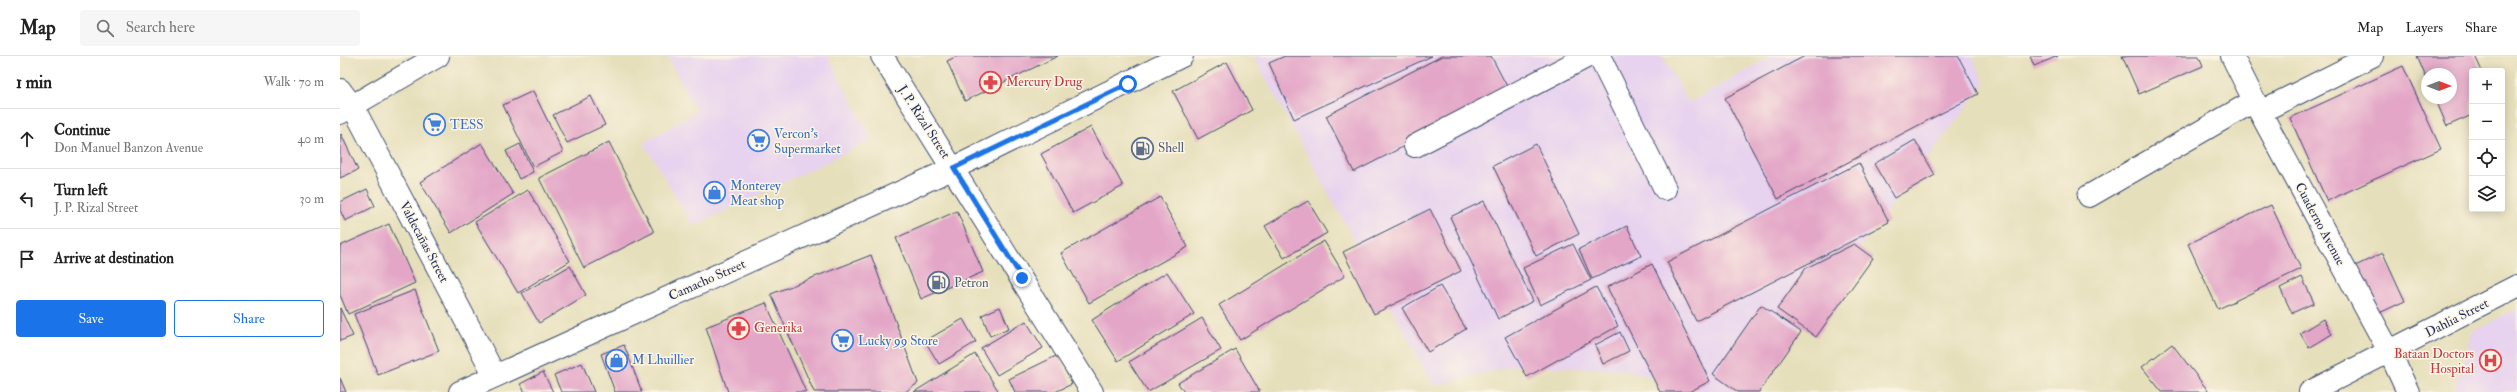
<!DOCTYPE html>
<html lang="en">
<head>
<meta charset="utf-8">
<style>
  body { margin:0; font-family:"IM FELL Double Pica",serif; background:#f6f6f6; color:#222 }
  .controls { position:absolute; right:12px; top:12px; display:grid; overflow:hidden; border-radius:4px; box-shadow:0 2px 10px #0003 }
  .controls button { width:36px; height:36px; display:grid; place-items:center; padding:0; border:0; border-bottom:1px solid #e0e0e0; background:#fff; color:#222; font:20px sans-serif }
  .compass { position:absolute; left:2081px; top:12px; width:36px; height:36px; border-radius:50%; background:#fff; box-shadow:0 2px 10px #0003; rotate:90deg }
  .stop { position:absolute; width:12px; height:12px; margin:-9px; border:3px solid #1a73e8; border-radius:50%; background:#fff }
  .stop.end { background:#1a73e8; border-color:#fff; box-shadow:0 1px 4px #0008 }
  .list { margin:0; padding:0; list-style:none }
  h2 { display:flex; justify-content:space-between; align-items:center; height:52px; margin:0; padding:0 16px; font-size:17px }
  h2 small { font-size:13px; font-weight:400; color:#767676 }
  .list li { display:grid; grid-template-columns:26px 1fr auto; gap:12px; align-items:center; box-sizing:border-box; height:60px; padding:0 16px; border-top:1px solid #e0e0e0 }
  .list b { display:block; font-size:15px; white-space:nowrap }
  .list p { margin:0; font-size:13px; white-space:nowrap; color:#767676 }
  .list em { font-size:13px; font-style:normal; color:#767676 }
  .actions { display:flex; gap:8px; padding:12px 16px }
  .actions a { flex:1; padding:9px 0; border:1px solid #1a73e8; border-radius:4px; text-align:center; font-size:14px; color:#1a73e8 }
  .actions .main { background:#1a73e8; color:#fff }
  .icon { flex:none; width:22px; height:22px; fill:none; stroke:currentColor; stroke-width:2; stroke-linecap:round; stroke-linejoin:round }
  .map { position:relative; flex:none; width:2177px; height:336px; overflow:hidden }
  header { display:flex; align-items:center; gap:24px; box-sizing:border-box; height:56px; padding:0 20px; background:#fff; border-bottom:1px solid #e0e0e0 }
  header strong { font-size:19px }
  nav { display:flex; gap:22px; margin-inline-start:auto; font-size:14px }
  .search { width:280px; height:36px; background:#f6f6f6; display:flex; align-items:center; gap:10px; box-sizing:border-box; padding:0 14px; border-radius:4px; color:#767676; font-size:15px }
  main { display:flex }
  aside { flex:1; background:#fff }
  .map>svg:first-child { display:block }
  .built { fill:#e7d2ef }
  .building { fill:#e3a6c7 }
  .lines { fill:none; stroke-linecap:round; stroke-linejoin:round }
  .minor-casing { stroke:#39496c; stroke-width:24 }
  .major-casing { stroke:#39496c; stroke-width:24 }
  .minor { stroke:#fff; stroke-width:22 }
  .major { stroke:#fff; stroke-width:22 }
  .route { stroke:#1a73e8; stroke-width:5 }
  .labels { text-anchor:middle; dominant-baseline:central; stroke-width:3; stroke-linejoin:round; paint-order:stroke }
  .health-label { font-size:13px; fill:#be3a42; stroke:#fcf5e5; text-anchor:start }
  .street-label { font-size:13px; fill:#1b2f5e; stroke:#fcf5e5 }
  .shop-label { font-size:13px; fill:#366cbe; stroke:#fcf5e5; text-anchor:start }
  .service-label { font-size:13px; fill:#4e5e75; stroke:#fcf5e5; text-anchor:start }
</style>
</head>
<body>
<header>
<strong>Map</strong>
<div class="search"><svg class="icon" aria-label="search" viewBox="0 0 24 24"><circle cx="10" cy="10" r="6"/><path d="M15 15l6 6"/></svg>Search here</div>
<nav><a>Map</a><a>Layers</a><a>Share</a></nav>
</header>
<main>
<aside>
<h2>1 min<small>Walk · 70 m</small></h2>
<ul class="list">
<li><svg class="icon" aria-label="ahead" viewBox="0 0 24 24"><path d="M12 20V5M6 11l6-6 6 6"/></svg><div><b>Continue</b><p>Don Manuel Banzon Avenue</p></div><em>40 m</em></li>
<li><svg class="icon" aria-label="left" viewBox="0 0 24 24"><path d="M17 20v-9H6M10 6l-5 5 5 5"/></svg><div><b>Turn left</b><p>J. P. Rizal Street</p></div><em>30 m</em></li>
<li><svg class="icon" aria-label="arrive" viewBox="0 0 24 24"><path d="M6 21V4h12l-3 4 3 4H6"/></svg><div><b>Arrive at destination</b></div></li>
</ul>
<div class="actions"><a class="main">Save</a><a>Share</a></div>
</aside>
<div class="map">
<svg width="2177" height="336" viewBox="0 0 2177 336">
  <rect width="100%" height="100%" fill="#fcf5e5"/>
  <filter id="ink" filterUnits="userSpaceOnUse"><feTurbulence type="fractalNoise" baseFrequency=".025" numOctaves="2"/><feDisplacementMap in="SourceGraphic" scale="8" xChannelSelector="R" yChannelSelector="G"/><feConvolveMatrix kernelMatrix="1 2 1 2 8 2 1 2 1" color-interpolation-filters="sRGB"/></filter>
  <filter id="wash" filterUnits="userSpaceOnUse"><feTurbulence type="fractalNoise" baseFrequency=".012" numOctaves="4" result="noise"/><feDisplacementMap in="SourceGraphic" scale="16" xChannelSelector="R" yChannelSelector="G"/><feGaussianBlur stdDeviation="0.9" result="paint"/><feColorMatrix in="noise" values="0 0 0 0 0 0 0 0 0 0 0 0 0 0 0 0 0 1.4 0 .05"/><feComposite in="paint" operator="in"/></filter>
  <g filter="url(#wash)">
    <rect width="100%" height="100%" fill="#e6dfbb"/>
    <path class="built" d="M327,0H488L532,84L353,170L304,87L356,55Z
      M916,0H1322L1349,47L1432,0H1632L1645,27L1409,336H1363L1281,313L1173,310L1094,330L914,1Z
      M2177,253V336H2113L2133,275Z"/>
    <g id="blocks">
      <path class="building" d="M618,0H718L625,45L607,5Z
        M945,0H1092L954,63L929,7Z
        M1102,0H1151L1170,36L1014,116L986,60Z
        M1465,0H1618L1638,38L1438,143L1385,42Z
        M1690,0H1718L1694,10Z
        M1782,0H1859L1863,10L1799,38Z
        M2077,0H2135L2142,15H2132V59L2107,70L2095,42H2111V18H2087V24Z
        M887,6L912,54L858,83L833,35Z
        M2063,10L2101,93L1987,145L1950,62Z
        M193,35L223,96L193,111L163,49Z
        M251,40L265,69L227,87L213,59Z
        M751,71L783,130L733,157L701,98Z
        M1,78L18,114L0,122V79Z
        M1575,84L1595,119L1554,142L1534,108Z
        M269,86L314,176L244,212L199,122Z
        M142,87L173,138L111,177L80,126Z
        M180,88L193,116L179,123L166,95Z
        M1196,88L1239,178L1196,200L1153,110Z
        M1519,107L1549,166L1356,265L1327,206Z
        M27,133L35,150L5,165L0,154V146Z
        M188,134L230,205L178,237L135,166Z
        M820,141L848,191L749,247L721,197Z
        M968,145L987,177L944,202L925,170Z
        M1144,145L1193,245L1158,263L1110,161Z
        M1931,149L1961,213L1878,253L1848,188Z
        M1090,153L1121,215L1034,258L1003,196Z
        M617,155L643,216L581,243L556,182Z
        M49,168L75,227L8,258L0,239V190Z
        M1287,170L1301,200L1252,223L1239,193Z
        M984,185L1005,220L900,284L879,249Z
        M1233,188L1251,224L1200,249L1183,212Z
        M1514,188L1533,202L1476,281L1437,253L1466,212Z
        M2043,197L2065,245L2035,259L2013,211Z
        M531,199L578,327L565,336H474L431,238Z
        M1312,208L1370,325L1349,336H1320L1267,231Z
        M230,210L246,239L199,267L182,237Z
        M827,216L854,258L778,305L752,264Z
        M1962,221L1974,247L1952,257L1940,232Z
        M1100,230L1126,273L1088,296L1062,252Z
        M1256,231L1278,270L1187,321L1165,281Z
        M75,234L99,295L38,319L14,258Z
        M426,247L466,336H388L366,271Z
        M1421,249L1461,276L1419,336H1398L1373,318Z
        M660,251L669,272L650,280L642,259Z
        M0,252L13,280L0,285Z
        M862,262L881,294L808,336L789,306Z
        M623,263L636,286L599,308L585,285Z
        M1983,263L1992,278L1969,292L1960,277Z
        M686,265L703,292L657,319L641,292Z
        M1280,276L1289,295L1263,308L1255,289Z
        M1832,288L1869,336H1822L1802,311Z
        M284,289L302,336H275L261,298Z
        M895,293L920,336H844L838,327Z
        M635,298L659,336H574Z
        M718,299L732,328L715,336H675L669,323Z
        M242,307L254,336H221L214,319Z
        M203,316L213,336H185L180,328Z
        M0,322L6,336H0Z"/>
    </g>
  </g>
  <g filter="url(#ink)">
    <use href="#blocks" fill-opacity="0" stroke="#39496c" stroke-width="1"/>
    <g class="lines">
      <defs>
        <path id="minor" d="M542,0L752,336
          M1259,0L1325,133
          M1892,0L1920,56L2050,297L2068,336
          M0,34L13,51L155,320
          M1920,56L2032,0
          M0,57L98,0
          M1075,90L1248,0
          M1749,140L1914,45
          M1970,336L2177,230"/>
        <path id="major" d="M120,336L614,112L842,0"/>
      </defs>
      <use href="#minor" class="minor-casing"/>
      <use href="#major" class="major-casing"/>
      <use href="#minor" class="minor"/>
      <use href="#major" class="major"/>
    </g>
  </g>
  <g class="lines" filter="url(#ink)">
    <path class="route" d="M682,222L614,112L788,28"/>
  </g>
  <defs>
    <symbol id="pharmacy-ring" viewBox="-11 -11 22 22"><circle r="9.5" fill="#fcf5e5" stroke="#e0444e" stroke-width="1.5"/><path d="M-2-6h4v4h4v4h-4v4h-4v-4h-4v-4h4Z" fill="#e0444e"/></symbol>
    <symbol id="supermarket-ring" viewBox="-11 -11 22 22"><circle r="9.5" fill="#fcf5e5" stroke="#3f7fe0" stroke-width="1.5"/><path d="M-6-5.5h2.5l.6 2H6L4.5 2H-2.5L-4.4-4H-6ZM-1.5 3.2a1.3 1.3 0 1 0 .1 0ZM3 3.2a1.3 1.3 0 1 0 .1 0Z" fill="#3f7fe0"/></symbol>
    <symbol id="fuel-ring" viewBox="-11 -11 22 22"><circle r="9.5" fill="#fcf5e5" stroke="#5c6f8a" stroke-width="1.5"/><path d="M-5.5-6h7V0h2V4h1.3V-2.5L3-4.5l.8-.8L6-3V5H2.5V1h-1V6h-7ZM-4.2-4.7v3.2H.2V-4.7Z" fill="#5c6f8a"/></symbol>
    <symbol id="shop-ring" viewBox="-11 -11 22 22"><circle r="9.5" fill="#fcf5e5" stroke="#3f7fe0" stroke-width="1.5"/><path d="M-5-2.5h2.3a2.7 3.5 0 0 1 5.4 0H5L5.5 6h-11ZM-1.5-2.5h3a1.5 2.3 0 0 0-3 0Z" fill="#3f7fe0"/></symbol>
    <symbol id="hospital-ring" viewBox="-11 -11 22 22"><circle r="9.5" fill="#fcf5e5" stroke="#e0444e" stroke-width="1.5"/><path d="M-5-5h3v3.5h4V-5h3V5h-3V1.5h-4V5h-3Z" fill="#e0444e"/></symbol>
  </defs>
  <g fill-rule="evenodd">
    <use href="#pharmacy-ring" x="638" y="14" width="25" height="25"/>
    <use href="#supermarket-ring" x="82" y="56" width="25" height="25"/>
    <use href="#supermarket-ring" x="406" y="72" width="25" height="25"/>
    <use href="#fuel-ring" x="790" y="80" width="25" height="25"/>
    <use href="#shop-ring" x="362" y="124" width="25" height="25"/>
    <use href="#fuel-ring" x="586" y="214" width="25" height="25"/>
    <use href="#pharmacy-ring" x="386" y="260" width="25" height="25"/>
    <use href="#supermarket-ring" x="490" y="272" width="25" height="25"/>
    <use href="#shop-ring" x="264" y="292" width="25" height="25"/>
    <use href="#hospital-ring" x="2138" y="292" width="25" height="25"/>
  </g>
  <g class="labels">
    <g class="health-label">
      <text x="666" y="26">Mercury Drug</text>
      <text x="414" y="272">Generika</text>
      <text x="2134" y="298" text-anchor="end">Bataan Doctors<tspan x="2134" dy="15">Hospital</tspan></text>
    </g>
    <g class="street-label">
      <text transform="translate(584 66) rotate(57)">J. P. Rizal Street</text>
      <text transform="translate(1980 168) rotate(62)">Cuaderno Avenue</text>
      <text transform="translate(84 186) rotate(62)">Valdecañas Street</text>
      <text transform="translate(367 224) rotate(-24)">Camacho Street</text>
      <text transform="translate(2117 262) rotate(-27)">Dahlia Street</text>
    </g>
    <g class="shop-label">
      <text x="110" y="69">TESS</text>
      <text x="434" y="78">Vercon's<tspan x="434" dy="15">Supermarket</tspan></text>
      <text x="390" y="130">Monterey<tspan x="390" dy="15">Meat shop</tspan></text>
      <text x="518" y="285">Lucky 99 Store</text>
      <text x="292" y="304">M Lhuillier</text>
    </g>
    <g class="service-label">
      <text x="818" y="92">Shell</text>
      <text x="614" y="227">Petron</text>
    </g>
  </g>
</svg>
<div class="controls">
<button>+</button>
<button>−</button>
<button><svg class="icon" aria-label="locate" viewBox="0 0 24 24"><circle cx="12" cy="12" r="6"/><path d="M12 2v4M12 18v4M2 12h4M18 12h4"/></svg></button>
<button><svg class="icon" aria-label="layers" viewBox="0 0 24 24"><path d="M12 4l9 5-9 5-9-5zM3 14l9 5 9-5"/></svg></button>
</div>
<svg class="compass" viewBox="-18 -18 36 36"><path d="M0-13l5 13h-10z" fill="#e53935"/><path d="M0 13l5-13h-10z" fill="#767676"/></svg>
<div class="stop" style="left:788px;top:28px"></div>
<div class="stop end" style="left:682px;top:222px"></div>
</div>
</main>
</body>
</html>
